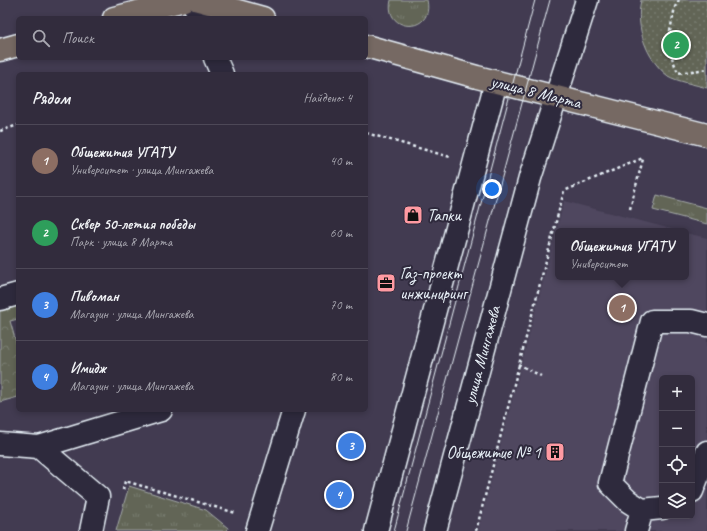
<!DOCTYPE html>
<html lang="ru">
<head>
<meta charset="utf-8">
<style>
  body { margin:0; font-family:Caveat,sans-serif; background:#3d3848; color:#f1f3f6 }
  .controls { position:absolute; right:12px; bottom:12px; display:grid; overflow:hidden; border-radius:6px; box-shadow:0 2px 6px #0003 }
  .controls button { width:36px; height:36px; display:grid; place-items:center; padding:0; border:0; border-bottom:1px solid #4d4857; background:#322c3d; color:#f1f3f6; font:20px sans-serif }
  .you { position:absolute; left:492px; top:189px; width:14px; height:14px; margin:-10px; border:3px solid #fff; border-radius:50%; background:#1a73e8; box-shadow:0 0 0 6px #1a73e833 }
  .badge { display:grid; place-items:center; width:26px; height:26px; border-radius:50%; background:#ff9aa2; color:#fff; font-size:13px; font-weight:700 }
  .pin { position:absolute; translate:-50% -50%; border:2px solid #fff; box-shadow:0 1px 4px #0006 }
  .popup { position:absolute; left:555px; top:228px; width:134px; height:52px; box-sizing:border-box; display:grid; place-content:center; border-radius:6px; background:#322c3d; filter:drop-shadow(0 1px 3px #0005); font-size:13px; white-space:nowrap; color:#a8a7b0 }
  .popup b { font-size:15px; color:#f1f3f6 }
  .popup::after { content:''; position:absolute; left:50%; top:100%; margin-left:-8px; border:8px solid transparent; border-top-color:#322c3d }
  .list { margin:0; padding:0; list-style:none }
  h2 { display:flex; justify-content:space-between; align-items:center; height:52px; margin:0; padding:0 16px; font-size:17px }
  h2 small { font-size:13px; font-weight:400; color:#a8a7b0 }
  .list li { display:grid; grid-template-columns:26px 1fr auto; gap:12px; align-items:center; box-sizing:border-box; height:72px; padding:0 16px; border-top:1px solid #4d4857 }
  .list b { display:block; font-size:15px; white-space:nowrap }
  .list p { margin:0; font-size:13px; white-space:nowrap; color:#a8a7b0 }
  .list em { font-size:13px; font-style:normal; color:#a8a7b0 }
  .icon { flex:none; width:22px; height:22px; fill:none; stroke:currentColor; stroke-width:2; stroke-linecap:round; stroke-linejoin:round }
  .map { position:relative; flex:none; width:707px; height:531px; overflow:hidden }
  .search { position:absolute; background:#322c3d; box-shadow:0 2px 6px #0003; left:16px; top:16px; width:352px; height:44px; display:flex; align-items:center; gap:10px; box-sizing:border-box; padding:0 14px; border-radius:6px; color:#a8a7b0; font-size:15px }
  .panel { position:absolute; background:#322c3d; box-shadow:0 2px 6px #0003; left:16px; top:72px; width:352px; height:340px; border-radius:6px }
  .map>svg:first-child { display:block }
  .built { fill:#4f475f; fill-rule:evenodd }
  .grass { fill:url(#grass-tufts); stroke:#a5aba8 }
  .forest { fill:url(#forest-crowns); stroke:#a5aba8 }
  .park { fill:url(#park-dots); stroke:#a5aba8 }
  .lines { fill:none; stroke-linecap:round; stroke-linejoin:round }
  .minor-casing { stroke:#e8f1f8; stroke-width:25 }
  .major-casing { stroke:#e8f1f8; stroke-width:25 }
  .path { stroke:#e8f1f8; stroke-width:2.5; stroke-dasharray:3 3; stroke-linecap:butt }
  .minor { stroke:#2f2a3d; stroke-width:22 }
  .major { stroke:#766964; stroke-width:22 }
  .tram { stroke:#e8f1f8; stroke-width:1 }
  .labels { text-anchor:middle; dominant-baseline:central; stroke-width:4; stroke-linejoin:round; paint-order:stroke }
  .street-label { font-size:17px; fill:#e8f1f8; stroke:#2f2a3d }
  .poi-label { font-size:17px; fill:#e8f1f8; stroke:#2f2a3d; text-anchor:start }
</style>
</head>
<body>
<div class="map">
<svg width="707" height="531" viewBox="0 0 707 531">
  <defs>
    <pattern id="grass-tufts" width="24" height="20" patternUnits="userSpaceOnUse"><rect width="24" height="20" fill="#626557"/><path d="M3 7l-1-3M5 7V3M7 7l1-3M15 17l-1-3M17 17v-4M19 17l1-3" fill="none" stroke="#787c70"/></pattern>
    <pattern id="forest-crowns" width="20" height="18" patternUnits="userSpaceOnUse"><rect width="20" height="18" fill="#626557"/><path d="M2 6a3 3 0 1 1 6 0M12 15a3 3 0 1 1 6 0" fill="none" stroke="#787c70"/></pattern>
    <pattern id="park-dots" width="8" height="8" patternUnits="userSpaceOnUse"><rect width="8" height="8" fill="#626557"/><path d="M2 2h.1M6 6h.1" fill="none" stroke="#787c70" stroke-width="1.8" stroke-linecap="round"/></pattern>
  </defs>
  <rect width="100%" height="100%" fill="#423b51"/>
  <filter id="ink" filterUnits="userSpaceOnUse"><feTurbulence type="fractalNoise" baseFrequency=".025" numOctaves="2"/><feDisplacementMap in="SourceGraphic" scale="8" xChannelSelector="R" yChannelSelector="G"/><feConvolveMatrix kernelMatrix="1 2 1 2 8 2 1 2 1" color-interpolation-filters="sRGB"/></filter>
  <g filter="url(#ink)">
    <path class="built" d="M564,201L679,231H558V277H686V233L707,238V531H478ZM662,378H692V516H662Z"/>
    <path class="grass" d="M391,0H427C435,35 383,33 391,0Z
      M657,195L707,208V224L653,210Z
      M129,486L206,510L228,528L227,531H116Z"/>
    <path class="forest" d="M18,303V319L10,321L18,349V397L0,402V308Z"/>
    <path class="park" d="M641,0H707V88C697,85 676,81 668,76C646,59 635,27 641,0Z"/>
    <g class="lines">
      <defs>
        <path id="minor" d="M192,0L200,18
          M215,58L222,74
          M0,299L18,294
          M0,444L39,447L161,410
          M39,447L98,497L91,531
          M692,491L707,452
          M662,508L642,510L628,501L610,483L652,321H691L707,325
          M257,531L294,410
          M376,531L496,82
          M435,531L530,178L587,0
          M636,531L642,510"/>
        <path id="major" d="M198,0L263,18
          M114,18L184,0
          M366,46L477,77L707,135
          M0,50L18,45"/>
      </defs>
      <use href="#minor" class="minor-casing"/>
      <use href="#major" class="major-casing"/>
      <path class="path" d="M679,0L675,7L667,45L678,73L707,69
        M0,131L18,125
        M366,133L450,157
        M630,209L643,159
        M518,364L541,376
        M123,490L125,481L236,513
        M476,531L564,191L643,158"/>
      <use href="#minor" class="minor"/>
      <use href="#major" class="major"/>
      <path class="tram" d="M394,531L535,0
        M406,531L550,0"/>
    </g>
  </g>
  <defs>
    <symbol id="shop-square" viewBox="-11 -11 22 22"><rect x="-9" y="-9" width="18" height="18" rx="4" fill="#ff9aa2" stroke="#2f2a3d"/><path d="M-5-2.5h2.3a2.7 3.5 0 0 1 5.4 0H5L5.5 6h-11ZM-1.5-2.5h3a1.5 2.3 0 0 0-3 0Z" fill="#111"/></symbol>
    <symbol id="office-square" viewBox="-11 -11 22 22"><rect x="-9" y="-9" width="18" height="18" rx="4" fill="#ff9aa2" stroke="#2f2a3d"/><path d="M-6-3h4V-5.5h4V-3h4V5H-6ZM-1-4.5V-3h2v-1.5ZM-6 0V1H6V0Z" fill="#111"/></symbol>
    <symbol id="building-square" viewBox="-11 -11 22 22"><rect x="-9" y="-9" width="18" height="18" rx="4" fill="#ff9aa2" stroke="#2f2a3d"/><path d="M-4-6H4V6H1V3H-1V6H-4ZM-2.5-4.3h1.7v1.8h-1.7ZM.8-4.3h1.7v1.8H.8ZM-2.5-1h1.7V.8h-1.7ZM.8-1h1.7V.8H.8Z" fill="#111"/></symbol>
  </defs>
  <g fill-rule="evenodd">
    <use href="#shop-square" x="402" y="204" width="22" height="22"/>
    <use href="#office-square" x="375" y="272" width="22" height="22"/>
    <use href="#building-square" x="544" y="441" width="22" height="22"/>
  </g>
  <g class="labels">
    <g class="street-label">
      <text transform="translate(536 92) rotate(14)">улица 8 Марта</text>
      <text transform="translate(482 355) rotate(-75)">улица Мингажева</text>
    </g>
    <g class="poi-label">
      <text x="427" y="215">Тапки</text>
      <text x="400" y="273">Газ-проект<tspan x="400" dy="20">инжиниринг</tspan></text>
      <text x="541" y="452" text-anchor="end">Общежитие № 1</text>
    </g>
  </g>
</svg>
<div class="controls">
<button>+</button>
<button>−</button>
<button><svg class="icon" aria-label="locate" viewBox="0 0 24 24"><circle cx="12" cy="12" r="6"/><path d="M12 2v4M12 18v4M2 12h4M18 12h4"/></svg></button>
<button><svg class="icon" aria-label="layers" viewBox="0 0 24 24"><path d="M12 4l9 5-9 5-9-5zM3 14l9 5 9-5"/></svg></button>
</div>
<div class="you"></div>
<div class="pin badge" style="left:622px;top:308px;background:#8d6e63">1</div>
<div class="popup"><b>Общежития УГАТУ</b>Университет</div>
<div class="pin badge" style="left:676px;top:45px;background:#2e9e5b">2</div>
<div class="pin badge" style="left:351px;top:446px;background:#3f7fe0">3</div>
<div class="pin badge" style="left:339px;top:495px;background:#3f7fe0">4</div>
<div class="search"><svg class="icon" aria-label="search" viewBox="0 0 24 24"><circle cx="10" cy="10" r="6"/><path d="M15 15l6 6"/></svg>Поиск</div>
<section class="panel">
<h2>Рядом<small>Найдено: 4</small></h2>
<ul class="list">
<li><span class="badge" style="background:#8d6e63">1</span><div><b>Общежития УГАТУ</b><p>Университет · улица Мингажева</p></div><em>40 m</em></li>
<li><span class="badge" style="background:#2e9e5b">2</span><div><b>Сквер 50-летия победы</b><p>Парк · улица 8 Марта</p></div><em>60 m</em></li>
<li><span class="badge" style="background:#3f7fe0">3</span><div><b>Пивоман</b><p>Магазин · улица Мингажева</p></div><em>70 m</em></li>
<li><span class="badge" style="background:#3f7fe0">4</span><div><b>Имидж</b><p>Магазин · улица Мингажева</p></div><em>80 m</em></li>
</ul>
</section>
</div>
</body>
</html>
